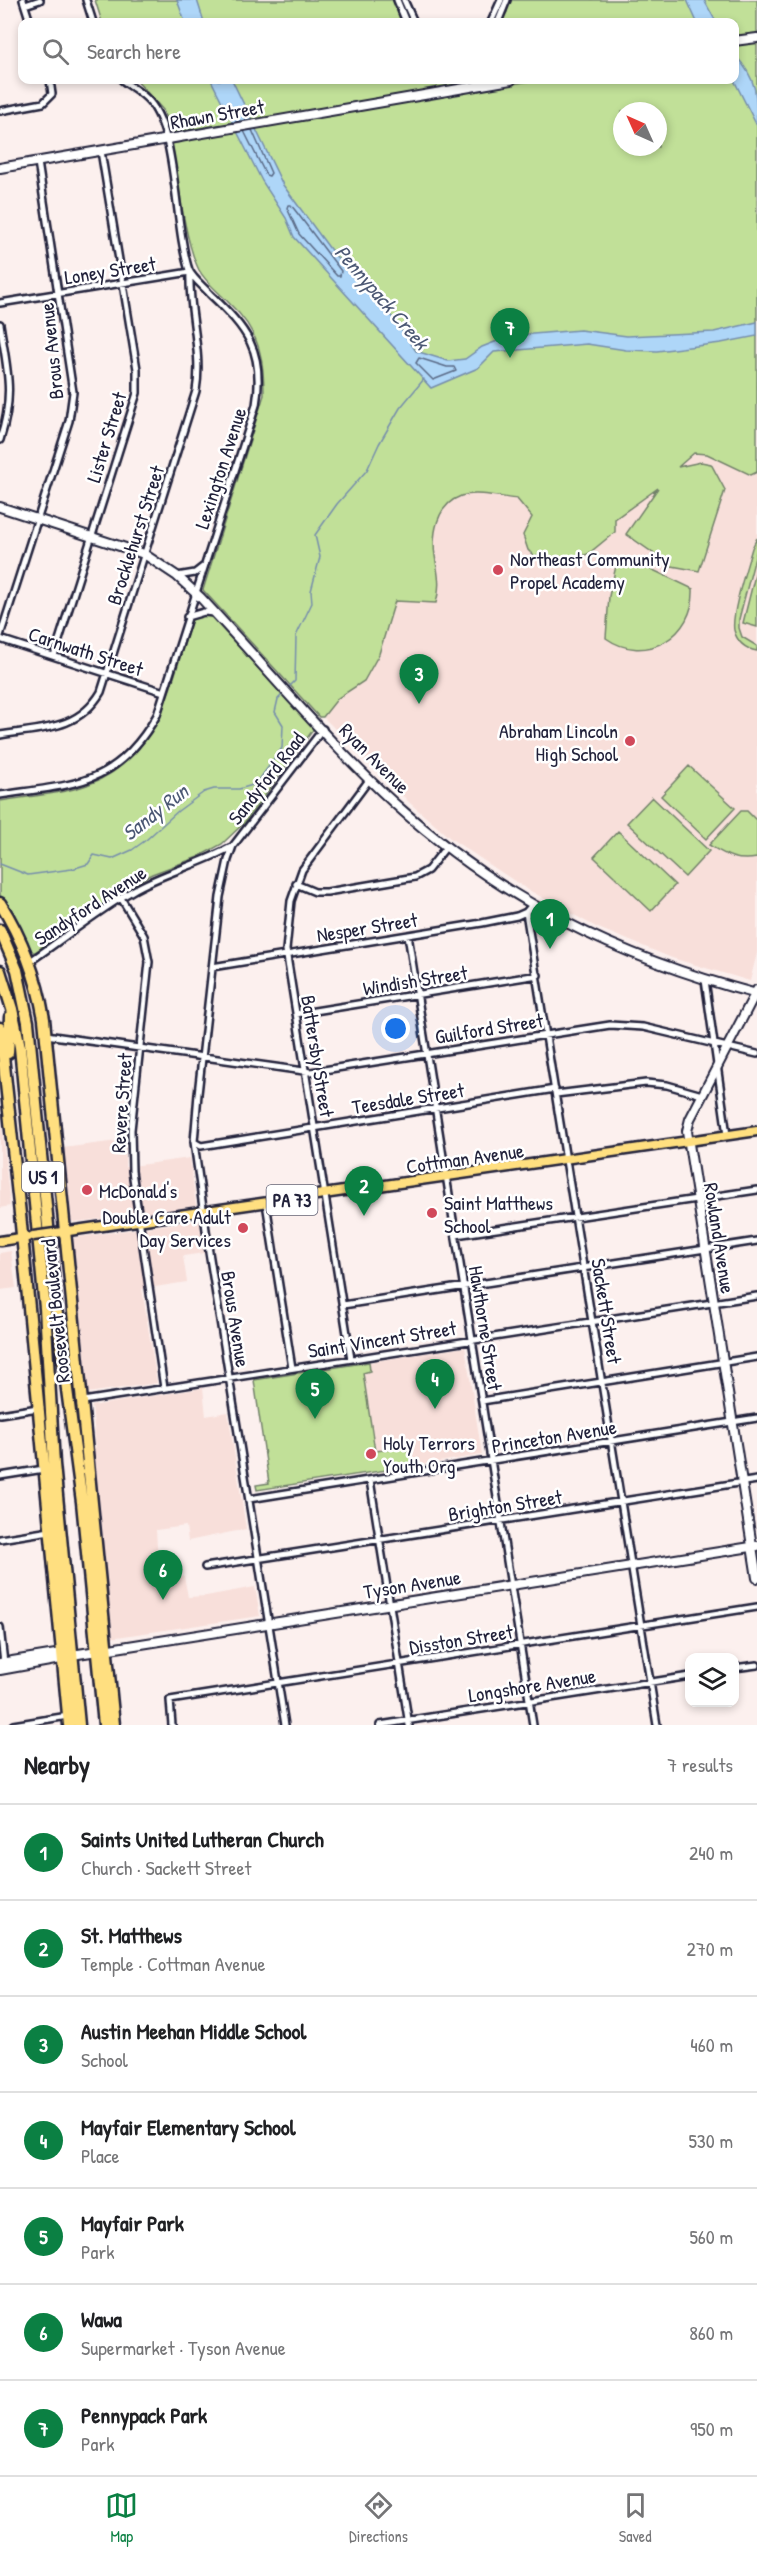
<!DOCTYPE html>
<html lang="en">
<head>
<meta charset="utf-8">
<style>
  body { margin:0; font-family:"Patrick Hand",sans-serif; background:#f2f2f2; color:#202124 }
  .controls { position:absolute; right:18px; bottom:18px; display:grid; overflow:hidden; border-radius:12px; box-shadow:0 3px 9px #0003 }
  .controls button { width:54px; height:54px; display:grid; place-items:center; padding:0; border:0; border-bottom:2px solid #e0e0e0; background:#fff; color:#202124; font:30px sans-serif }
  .compass { position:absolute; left:613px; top:102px; width:54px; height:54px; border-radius:50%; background:#fff; box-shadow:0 3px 9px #0003; rotate:315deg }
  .you { position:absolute; left:396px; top:1029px; width:21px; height:21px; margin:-15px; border:4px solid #fff; border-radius:50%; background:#1a73e8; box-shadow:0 0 0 9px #1a73e833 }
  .badge { display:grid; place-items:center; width:39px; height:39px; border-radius:50%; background:#0b8043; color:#fff; font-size:20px; font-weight:700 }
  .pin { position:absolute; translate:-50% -50px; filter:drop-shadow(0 2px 3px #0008) }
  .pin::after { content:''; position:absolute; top:32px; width:21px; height:18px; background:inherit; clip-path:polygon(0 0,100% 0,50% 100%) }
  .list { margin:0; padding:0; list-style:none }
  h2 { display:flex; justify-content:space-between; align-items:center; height:78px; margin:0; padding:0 24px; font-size:26px }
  h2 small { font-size:20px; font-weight:400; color:#757577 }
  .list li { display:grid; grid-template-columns:39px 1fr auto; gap:18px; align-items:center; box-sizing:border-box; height:96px; padding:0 24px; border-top:2px solid #e0e0e0 }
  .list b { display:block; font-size:22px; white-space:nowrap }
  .list p { margin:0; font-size:20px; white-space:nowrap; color:#757577 }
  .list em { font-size:20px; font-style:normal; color:#757577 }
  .icon { flex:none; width:33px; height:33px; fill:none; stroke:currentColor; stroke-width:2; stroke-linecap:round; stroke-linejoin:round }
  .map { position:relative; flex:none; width:757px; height:1725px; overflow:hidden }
  .search { position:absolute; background:#fff; box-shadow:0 3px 9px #0003; left:18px; right:18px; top:18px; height:66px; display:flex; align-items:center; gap:15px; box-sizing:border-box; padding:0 21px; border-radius:12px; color:#757577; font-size:22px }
  .sheet { height:750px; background:#fff }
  nav { display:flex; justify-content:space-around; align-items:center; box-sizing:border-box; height:84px; border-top:2px solid #e0e0e0; background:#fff; font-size:16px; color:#757577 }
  nav a { display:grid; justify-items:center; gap:3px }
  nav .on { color:#0b8043 }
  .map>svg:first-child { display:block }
  .built { fill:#f8dfda }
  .green { fill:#c1e098; stroke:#72816a; stroke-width:1.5; fill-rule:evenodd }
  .water { fill:#aed6f8; stroke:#768eac; stroke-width:1.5 }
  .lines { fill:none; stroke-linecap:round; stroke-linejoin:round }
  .shore { stroke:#5a6a87; stroke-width:1.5 }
  .stream { stroke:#768eac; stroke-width:1.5 }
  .street-casing { stroke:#22223b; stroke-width:10 }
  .secondary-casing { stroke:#22223b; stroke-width:12 }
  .primary-casing { stroke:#22223b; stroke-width:13 }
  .highway-casing { stroke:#22223b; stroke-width:15 }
  .street { stroke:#fff; stroke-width:5 }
  .secondary { stroke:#fff; stroke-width:8 }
  .primary { stroke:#ffdf80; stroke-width:8 }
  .highway { stroke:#ffdf80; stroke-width:10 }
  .primary-bridge-casing { stroke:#22223b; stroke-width:13; stroke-linecap:butt }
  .primary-bridge { stroke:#ffdf80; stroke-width:8 }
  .poi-dot { fill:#d1495b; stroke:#fff; stroke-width:2 }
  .labels { text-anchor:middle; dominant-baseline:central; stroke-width:5; stroke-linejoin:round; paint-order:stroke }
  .shield { fill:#fff; stroke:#646476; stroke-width:1.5 }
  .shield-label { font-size:18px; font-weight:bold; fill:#22223b }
  .street-label { font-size:20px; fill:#22223b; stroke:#fff }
  .poi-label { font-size:20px; fill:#22223b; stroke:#fff; text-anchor:start }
  .water-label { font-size:21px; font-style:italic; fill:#4c5874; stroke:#fff }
</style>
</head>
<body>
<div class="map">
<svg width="757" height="1725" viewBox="0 0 757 1725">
  <rect width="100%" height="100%" fill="#fcf0ee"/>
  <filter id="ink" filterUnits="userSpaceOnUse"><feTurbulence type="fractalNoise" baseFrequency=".0167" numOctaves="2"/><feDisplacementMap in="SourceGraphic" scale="12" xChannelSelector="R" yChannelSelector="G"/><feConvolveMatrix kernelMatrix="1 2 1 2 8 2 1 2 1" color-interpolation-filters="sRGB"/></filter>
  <g filter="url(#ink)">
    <path class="built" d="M757,432V953L750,981L672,958L596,927L525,888L450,838L411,804L323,717L337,698L379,654L429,484L618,513L708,433Z
      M0,1111L10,1206L0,1208Z
      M125,1140V1167L190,1158L196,1206L129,1216L74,1222L70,1220L63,1148Z
      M199,1220L204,1253L183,1256L187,1282L142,1289L157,1383L87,1393L72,1238Z
      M11,1251L16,1288L0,1290V1253Z
      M465,1347L482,1455L413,1466L411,1458L375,1452L363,1372L370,1371L369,1362Z
      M203,1388L206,1416L228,1412L246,1529L188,1541L186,1526L156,1530L159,1578L163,1580L184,1576L188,1597L206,1596L255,1587L260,1616L110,1638L91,1448L96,1447L92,1406Z"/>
    <path class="green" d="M95,0H394L403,22H102Z
      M509,0H757V472L751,475L707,454L694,453L678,467L701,462L711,464L725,490L699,571L672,566L626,534L658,488L615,519V532L588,554L574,558L534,556L528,550L523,535L532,517L517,499C500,497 477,491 461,496C436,505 432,535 435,556C438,574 441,585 436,603L395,601L379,654L364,681L338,698L323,717H319L203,590L264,395C264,357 259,331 230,304C220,293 206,283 199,270C184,240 178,178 172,144L221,133L219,125L171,134L163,110L136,80H458L454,85L289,114L290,122L536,80H734V22H500L507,12ZM622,111H658V147H622Z
      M757,538V550L739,619V628L742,637L757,646V651C746,649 737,642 734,630C731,614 747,566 752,548Z
      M622,562L653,570L693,589C695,636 645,666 606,638L609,596L616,566Z
      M757,567V627L743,623Z
      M197,615H205L211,617L313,727V730L244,823L222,844L198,857L152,874L128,886L35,952H30L0,896V801C28,796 59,795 87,785C158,760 171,685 191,621Z
      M689,766L735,808L706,839L661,796Z
      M652,797L709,851L685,877L627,823Z
      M741,811H747L757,821V858C736,862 726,855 709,845Z
      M618,831L675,885L651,911L594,857Z
      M369,1362L370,1371L363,1373L375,1451L403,1448L409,1452L413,1466L257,1490L256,1485L269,1483L254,1380Z"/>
    <path class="water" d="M177,0H197L204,22H185Z
      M687,0H704L716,22H697Z
      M735,55C757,79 757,94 757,126L734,80Z
      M211,80H232L283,185L330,249L360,285L393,318L416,351L448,361L465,359L482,347L510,336L580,330L627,336L714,332L757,322V336L721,343L657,351L626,350L587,344L494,352L478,368L431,388L294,237L286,218L262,181Z"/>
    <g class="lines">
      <path class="shore" d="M244,131L266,175L269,176L271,173L252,130
        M288,205H291L298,214L341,271L340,276H337L299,234L287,208Z
        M419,358L447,367H454L456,371L433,380L416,363Z"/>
      <path class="stream" d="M287,689L295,681L296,636L312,603L311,591L320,557L315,535L337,504L367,470L379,444L400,408L424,379
        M0,864L28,875L72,869L88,864L94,855L112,859L132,850L146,840L178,811L204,792L214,789H239L256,784L282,748L283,725L275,712L278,699L284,693"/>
      <defs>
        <path id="street" d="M23,0L30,22
          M86,0L93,22
          M397,0L406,22
          M404,0L414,22
          M25,5L40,0
          M491,22L501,0
          M498,22L507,0
          M0,111L43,103L52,94L50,80
          M0,303L190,272C188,312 203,351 196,391L101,692C78,731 40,728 0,735
          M0,324C7,370 15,393 0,440
          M177,576L195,573L204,566
          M187,617L204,612L215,613
          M0,636L69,421L73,392L38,162
          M0,639L164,692
          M54,656L137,393V369L101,151
          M0,795C74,784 116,787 157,715L256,405C265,351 247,329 210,294C204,287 193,279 189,270C174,227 178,135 150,102C143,93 131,87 122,80
          M296,884L315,892H327L415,877L428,870L446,847
          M121,898L144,936L149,962L131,1130L132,1171L164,1388
          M532,905L526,912L657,1725
          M408,935L533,1725
          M29,962C63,939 96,912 132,891C164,872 200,865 233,846
          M212,967L482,923L517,916L526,912
          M705,980L727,1135
          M296,1014L538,975
          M46,1035L311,1072L610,1025L643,1027L757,1054
          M556,1094L646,1083L667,1085L702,1095
          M194,1142L201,1146L555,1089
          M266,1203L292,1368
          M456,1235L757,1190
          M343,1305L757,1241
          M351,1359L286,950L291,901L302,870L369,780
          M83,1401L757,1296
          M482,1401L757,1357
          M0,1414L38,1408
          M0,1476L44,1469
          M370,1480L409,1725
          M249,1499L757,1418
          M0,1539L50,1531
          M205,1567L757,1480
          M0,1627L4,1663
          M734,1668L757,1665
          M13,1725L68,1716
          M172,1725L170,1700L757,1607
          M285,1725L209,1252L194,1142L198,1094L220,897L228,860L233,846L323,729
          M380,1725L690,1676"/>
        <path id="secondary" d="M734,41L757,38
          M0,168L511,80
          M0,507L144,554L177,576L201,598C264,665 326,741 394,803C501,900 619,958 757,994
          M757,990L690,1119L687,1131L757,1578
          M0,1663L62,1653L72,1655L757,1546
          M0,1670L66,1658"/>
        <path id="primary" d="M55,1233L757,1131
          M0,1241L27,1237"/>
        <path id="highway" d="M0,903C22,938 37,978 44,1019L114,1725
          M0,930L17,970L28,1022L56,1307L82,1502L104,1725
          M0,971L12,1009L20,1047L45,1308L54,1464L79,1725
          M0,1028L20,1214L69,1725
          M8,1053L10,1017"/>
      </defs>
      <use href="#street" class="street-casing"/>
      <use href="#secondary" class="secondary-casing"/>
      <use href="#primary" class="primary-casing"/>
      <use href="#highway" class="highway-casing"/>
      <use href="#street" class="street"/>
      <use href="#secondary" class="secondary"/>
      <use href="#primary" class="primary"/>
      <use href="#highway" class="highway"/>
      <defs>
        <path id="primary-bridge" d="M33,1236L55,1233"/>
      </defs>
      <use href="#primary-bridge" class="primary-bridge-casing"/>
      <use href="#primary-bridge" class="primary-bridge"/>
    </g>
  </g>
  <g class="poi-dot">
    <circle cx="498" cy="570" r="6"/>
    <circle cx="630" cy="741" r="6"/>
    <circle cx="87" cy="1190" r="6"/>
    <circle cx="432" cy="1213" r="6"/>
    <circle cx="243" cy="1228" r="6"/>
    <circle cx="371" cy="1454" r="6"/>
  </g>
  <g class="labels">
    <g class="shield">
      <rect x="22" y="1162" width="42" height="30" rx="4.5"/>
      <rect x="266.5" y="1185" width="51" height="30" rx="4.5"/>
    </g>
    <g class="shield-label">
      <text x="43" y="1177">US 1</text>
      <text x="292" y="1200">PA 73</text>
    </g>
    <g class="street-label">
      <text transform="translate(217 114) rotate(-10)">Rhawn Street</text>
      <text transform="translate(110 270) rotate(-9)">Loney Street</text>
      <text transform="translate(51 351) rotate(-96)">Brous Avenue</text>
      <text transform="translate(106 437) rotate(-73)">Lister Street</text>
      <text transform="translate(220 468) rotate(-72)">Lexington Avenue</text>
      <text transform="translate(135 535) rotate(-72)">Brocklehurst Street</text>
      <text transform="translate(86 651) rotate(18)">Carnwath Street</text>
      <text transform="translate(375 758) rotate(45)">Ryan Avenue</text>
      <text transform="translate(266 778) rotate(-52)">Sandyford Road</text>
      <text transform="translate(90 905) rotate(-33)">Sandyford Avenue</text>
      <text transform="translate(367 927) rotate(-9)">Nesper Street</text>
      <text transform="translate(415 980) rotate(-9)">Windish Street</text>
      <text transform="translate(489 1028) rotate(-9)">Guilford Street</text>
      <text transform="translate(318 1056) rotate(81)">Battersby Street</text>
      <text transform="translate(408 1098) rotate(-9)">Teesdale Street</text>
      <text transform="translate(121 1103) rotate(-86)">Revere Street</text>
      <text transform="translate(465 1158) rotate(-8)">Cottman Avenue</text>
      <text transform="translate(720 1238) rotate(81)">Rowland Avenue</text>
      <text transform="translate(55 1311) rotate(-96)">Roosevelt Boulevard</text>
      <text transform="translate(607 1311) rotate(81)">Sackett Street</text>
      <text transform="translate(236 1319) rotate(81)">Brous Avenue</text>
      <text transform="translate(486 1328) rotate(81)">Hawthorne Street</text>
      <text transform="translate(382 1339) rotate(-9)">Saint Vincent Street</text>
      <text transform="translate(554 1436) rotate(-9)">Princeton Avenue</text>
      <text transform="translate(505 1505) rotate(-9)">Brighton Street</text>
      <text transform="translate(412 1584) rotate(-9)">Tyson Avenue</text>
      <text transform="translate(461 1639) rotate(-9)">Disston Street</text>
      <text transform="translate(532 1685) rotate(-9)">Longshore Avenue</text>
    </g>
    <g class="poi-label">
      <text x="510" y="558">Northeast Community<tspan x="510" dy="23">Propel Academy</tspan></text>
      <text x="618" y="730" text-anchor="end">Abraham Lincoln<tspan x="618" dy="23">High School</tspan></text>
      <text x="99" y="1190">McDonald's</text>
      <text x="444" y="1202">Saint Matthews<tspan x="444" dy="23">School</tspan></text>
      <text x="231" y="1216" text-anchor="end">Double Care Adult<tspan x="231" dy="23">Day Services</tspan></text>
      <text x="383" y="1442">Holy Terrors<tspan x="383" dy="23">Youth Org</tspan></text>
    </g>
    <g class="water-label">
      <text transform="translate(382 297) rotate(49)">Pennypack Creek</text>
      <text transform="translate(155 812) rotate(-38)">Sandy Run</text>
    </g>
  </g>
</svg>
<div class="controls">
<button><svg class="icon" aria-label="layers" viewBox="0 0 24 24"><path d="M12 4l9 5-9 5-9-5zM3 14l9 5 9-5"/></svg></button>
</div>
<svg class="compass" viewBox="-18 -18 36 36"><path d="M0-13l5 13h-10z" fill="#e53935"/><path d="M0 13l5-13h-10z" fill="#757577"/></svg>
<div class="you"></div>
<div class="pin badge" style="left:550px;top:949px">1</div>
<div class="pin badge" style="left:364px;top:1216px">2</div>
<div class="pin badge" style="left:419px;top:704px">3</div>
<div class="pin badge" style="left:435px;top:1409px">4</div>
<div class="pin badge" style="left:315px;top:1419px">5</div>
<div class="pin badge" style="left:163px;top:1600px">6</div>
<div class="pin badge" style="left:510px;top:358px">7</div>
<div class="search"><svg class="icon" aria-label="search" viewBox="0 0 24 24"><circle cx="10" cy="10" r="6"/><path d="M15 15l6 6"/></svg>Search here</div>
</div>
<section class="sheet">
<h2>Nearby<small>7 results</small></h2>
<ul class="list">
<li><span class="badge">1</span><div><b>Saints United Lutheran Church</b><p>Church · Sackett Street</p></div><em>240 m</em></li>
<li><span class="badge">2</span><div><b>St. Matthews</b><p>Temple · Cottman Avenue</p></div><em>270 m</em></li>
<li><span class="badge">3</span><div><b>Austin Meehan Middle School</b><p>School</p></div><em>460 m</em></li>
<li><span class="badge">4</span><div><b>Mayfair Elementary School</b><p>Place</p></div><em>530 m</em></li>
<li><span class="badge">5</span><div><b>Mayfair Park</b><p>Park</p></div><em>560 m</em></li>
<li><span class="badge">6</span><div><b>Wawa</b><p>Supermarket · Tyson Avenue</p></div><em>860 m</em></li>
<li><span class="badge">7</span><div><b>Pennypack Park</b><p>Park</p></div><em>950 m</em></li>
</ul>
</section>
<nav>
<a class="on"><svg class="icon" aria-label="map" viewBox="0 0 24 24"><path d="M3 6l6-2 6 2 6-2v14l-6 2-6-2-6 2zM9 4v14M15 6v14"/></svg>Map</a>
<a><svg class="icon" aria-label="directions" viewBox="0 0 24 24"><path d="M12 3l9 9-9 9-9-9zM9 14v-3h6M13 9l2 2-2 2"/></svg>Directions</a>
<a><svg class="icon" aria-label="saved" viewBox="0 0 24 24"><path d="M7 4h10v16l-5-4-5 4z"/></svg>Saved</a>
</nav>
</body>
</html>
